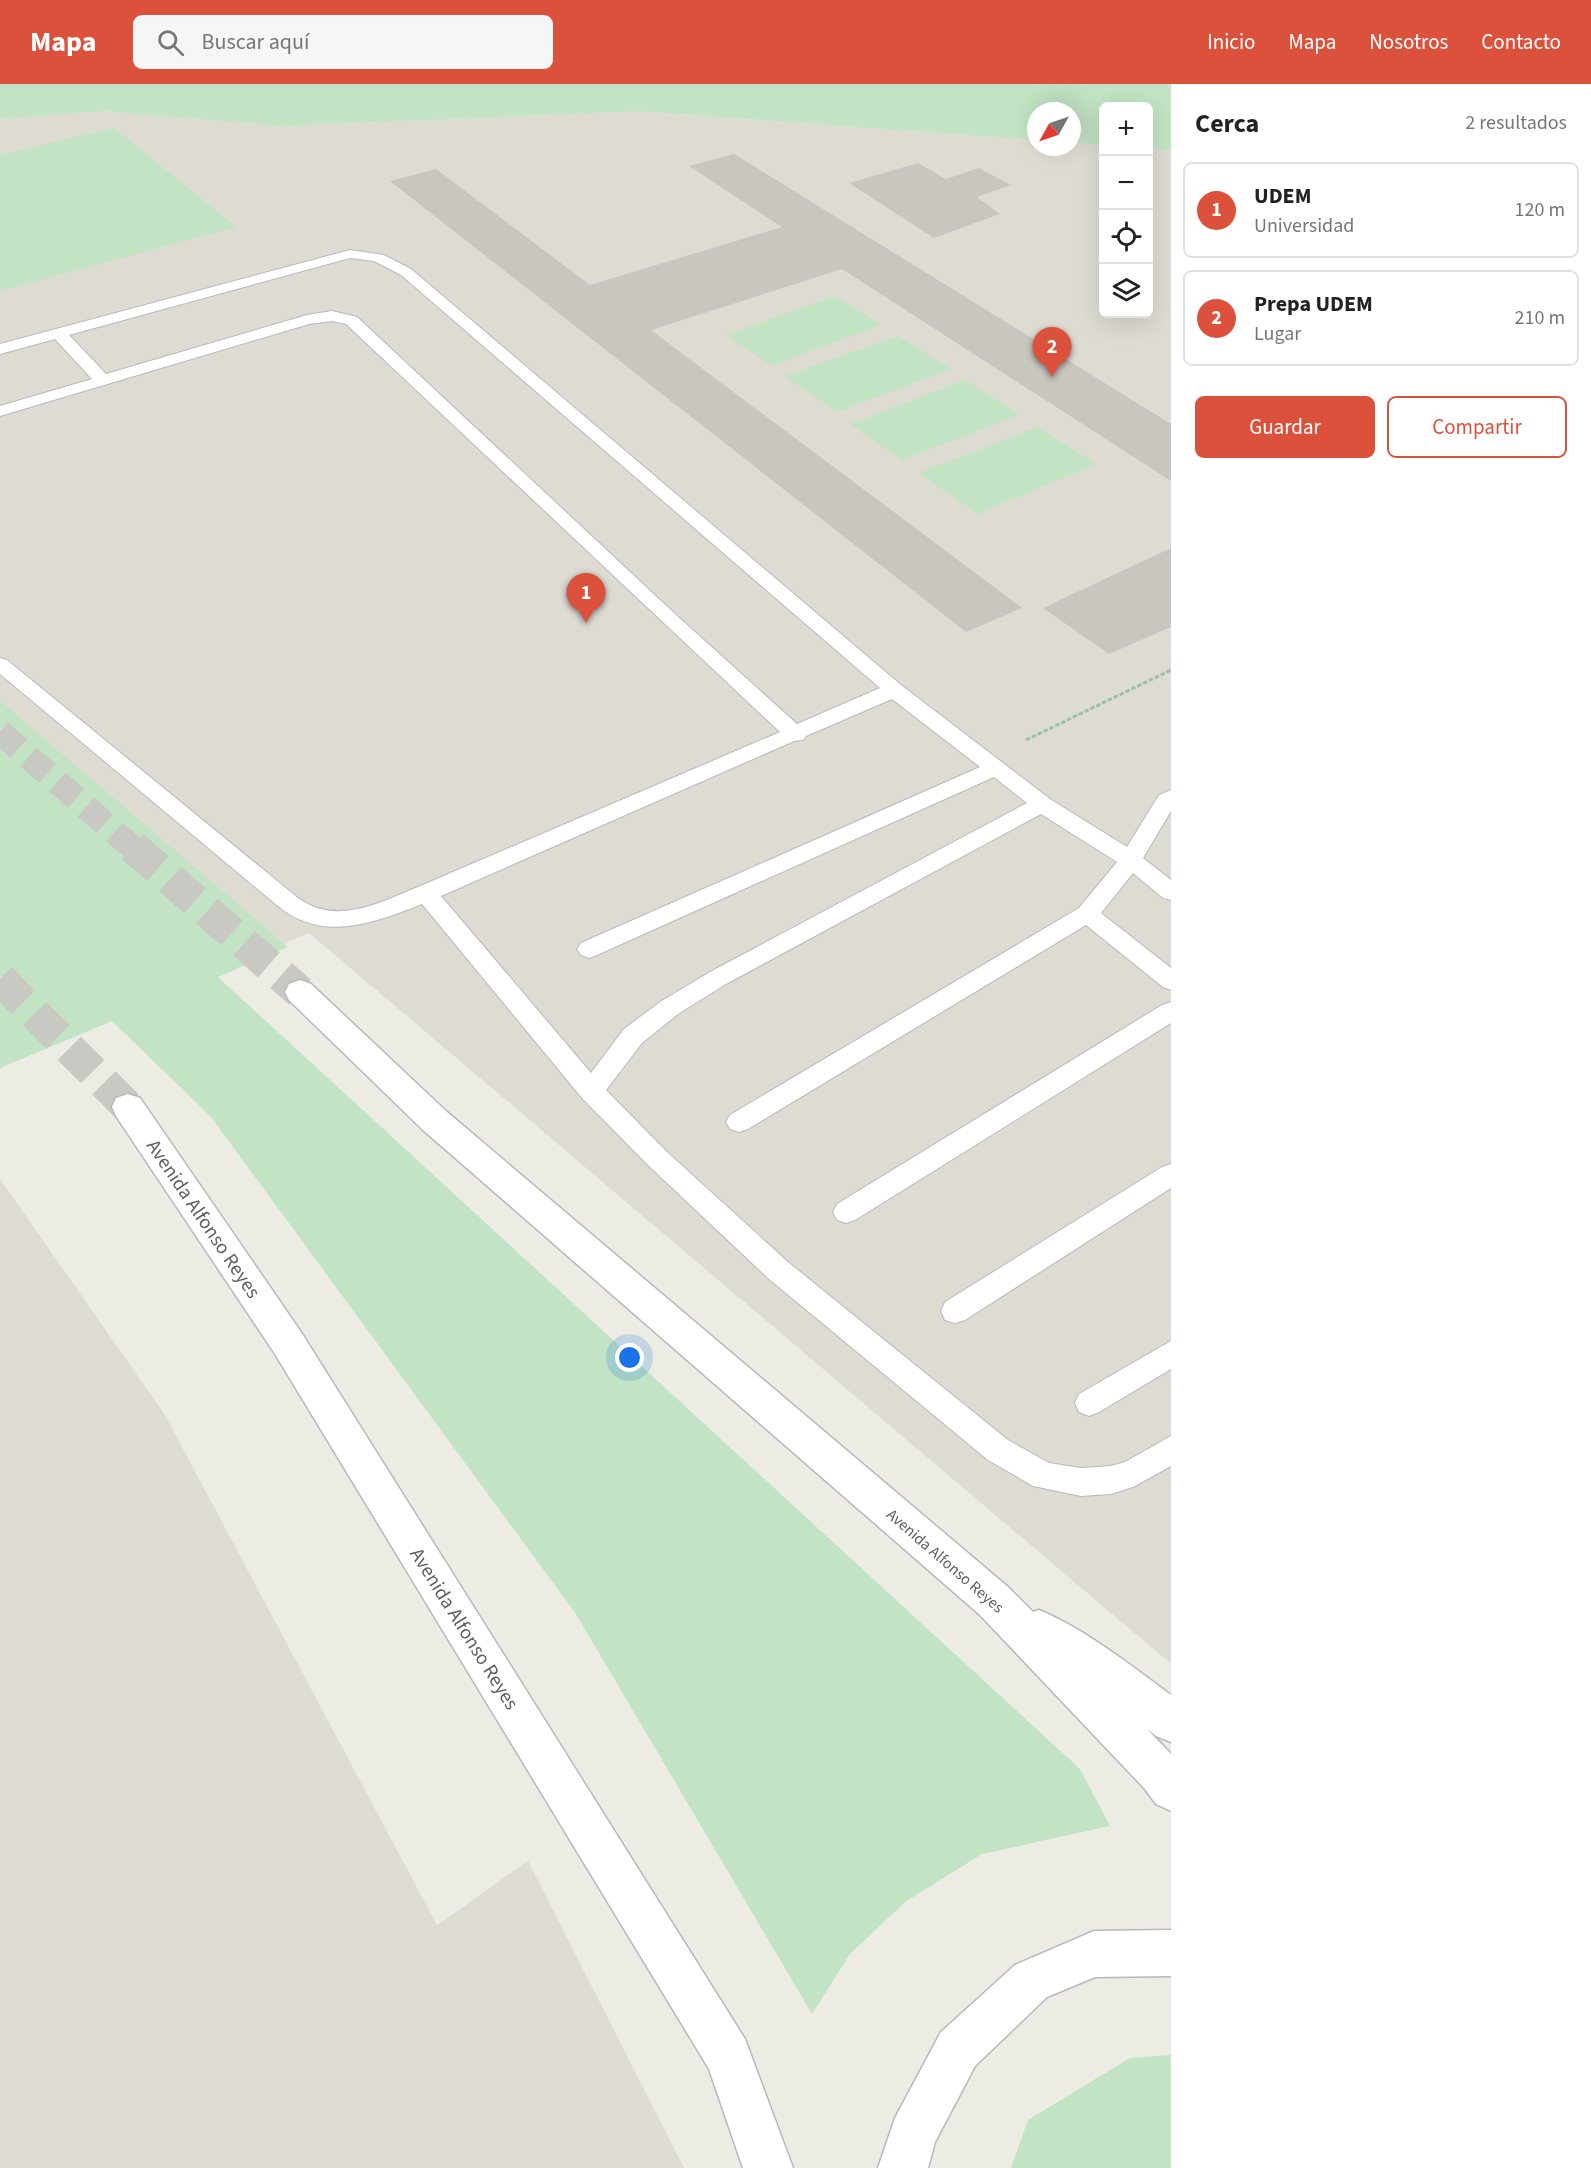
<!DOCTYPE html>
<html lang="es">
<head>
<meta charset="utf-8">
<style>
  body { margin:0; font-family:"Source Sans 3",sans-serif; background:#f6f6f6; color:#222 }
  .controls { position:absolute; right:18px; top:18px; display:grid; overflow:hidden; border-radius:9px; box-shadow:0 6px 24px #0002 }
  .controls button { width:54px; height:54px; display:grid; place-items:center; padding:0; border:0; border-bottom:2px solid #e0e0e0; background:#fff; color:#222; font:30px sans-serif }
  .compass { position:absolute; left:1027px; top:18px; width:54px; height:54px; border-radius:50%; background:#fff; box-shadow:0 6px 24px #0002; rotate:230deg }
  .you { position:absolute; left:630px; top:1274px; width:21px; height:21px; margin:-15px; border:4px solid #fff; border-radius:50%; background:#1a73e8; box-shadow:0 0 0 9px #1a73e833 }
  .badge { display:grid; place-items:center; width:39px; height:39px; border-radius:50%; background:#dc513b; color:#fff; font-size:20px; font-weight:700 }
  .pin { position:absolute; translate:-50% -50px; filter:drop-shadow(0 2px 3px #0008) }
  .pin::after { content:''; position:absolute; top:32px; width:21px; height:18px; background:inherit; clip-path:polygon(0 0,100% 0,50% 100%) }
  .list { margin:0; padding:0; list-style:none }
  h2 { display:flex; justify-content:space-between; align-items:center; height:78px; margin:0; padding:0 24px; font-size:26px }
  h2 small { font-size:20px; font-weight:400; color:#767676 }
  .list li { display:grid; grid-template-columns:39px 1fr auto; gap:18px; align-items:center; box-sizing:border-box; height:96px; margin:0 12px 12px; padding:0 12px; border:2px solid #e0e0e0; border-radius:9px }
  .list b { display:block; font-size:22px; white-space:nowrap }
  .list p { margin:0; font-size:20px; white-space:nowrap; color:#767676 }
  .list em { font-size:20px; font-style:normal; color:#767676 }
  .actions { display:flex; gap:12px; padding:18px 24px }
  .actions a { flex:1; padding:14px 0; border:2px solid #dc513b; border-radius:9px; text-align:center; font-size:21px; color:#dc513b }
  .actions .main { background:#dc513b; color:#fff }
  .icon { flex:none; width:33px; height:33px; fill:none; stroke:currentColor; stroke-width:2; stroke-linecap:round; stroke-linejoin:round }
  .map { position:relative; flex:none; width:1171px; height:2084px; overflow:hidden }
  header { display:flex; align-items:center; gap:36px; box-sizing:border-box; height:84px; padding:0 30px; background:#dc513b; color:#fff }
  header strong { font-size:28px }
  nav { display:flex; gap:33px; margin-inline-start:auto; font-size:21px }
  .search { width:420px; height:54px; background:#f6f6f6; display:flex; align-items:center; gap:15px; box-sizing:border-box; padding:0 21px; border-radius:9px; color:#767676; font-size:22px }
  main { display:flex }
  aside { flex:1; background:#fff }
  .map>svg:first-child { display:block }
  .education { fill:#dddbd2 }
  .green { fill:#c2e3c4 }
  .building { fill:#c9c6c0 }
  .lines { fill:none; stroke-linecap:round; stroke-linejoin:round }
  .secondary-tunnel-far1 { stroke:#c9c9c4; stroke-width:25; stroke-dasharray:25 13; stroke-linecap:butt }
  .secondary-tunnel { stroke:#c9c9c4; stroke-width:33; stroke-dasharray:33 16; stroke-linecap:butt }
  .service-casing { stroke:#b6b9bd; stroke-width:2 }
  .secondary-casing { stroke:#b5b8bd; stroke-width:3 }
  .path { stroke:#9ac1a8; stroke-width:3; stroke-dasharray:4.5 2; stroke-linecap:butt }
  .service { fill:#fff; fill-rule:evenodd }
  .secondary { fill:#fff; fill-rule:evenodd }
  .labels { text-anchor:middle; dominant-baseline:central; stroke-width:6; stroke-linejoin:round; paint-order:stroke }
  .street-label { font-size:16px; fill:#5c5f63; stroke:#fff }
  .near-street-label { font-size:20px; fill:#5c5f63; stroke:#fff }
</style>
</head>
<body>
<header>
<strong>Mapa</strong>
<div class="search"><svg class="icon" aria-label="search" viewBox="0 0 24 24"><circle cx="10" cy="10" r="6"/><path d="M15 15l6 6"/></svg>Buscar aquí</div>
<nav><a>Inicio</a><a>Mapa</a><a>Nosotros</a><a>Contacto</a></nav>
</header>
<main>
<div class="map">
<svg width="1171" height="2084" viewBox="0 0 1171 2084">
  <rect width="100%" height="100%" fill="#edece4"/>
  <path class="education" d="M101,27L283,42L638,27L1036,56V63H1072V59L1103,61L1104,230H1148L1149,64L1171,66V1580L309,849L0,984V35Z
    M0,1095L165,1331L437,1841L528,1777L684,2084H0Z"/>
  <path class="green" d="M0,0H1171V66L1149,64L1148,22H1104L1103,61L1072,59V27H1036V56L638,27L283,42L101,27L0,35Z
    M114,44L236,143L0,207V71Z
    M835,212L881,241L772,282L726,251Z
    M898,252L951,285L837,328L785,292Z
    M965,296L1019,331L902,376L850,340Z
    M1037,343L1096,380L978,430L919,389Z
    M0,617L288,863L218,893L1080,1685L1110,1742L982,1770L905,1818L850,1870L812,1930L576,1530L211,1033L112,937L0,984Z
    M1171,1971V2084H1011L1028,2036L1130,1974Z"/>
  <path class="building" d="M734,70L1171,340V397L842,185L651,246L1022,524L966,548L390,97L436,85L590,201L782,143L689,82Z
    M918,79L946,95L979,84L1011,101L977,113L1000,130L934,154L849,99Z
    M1171,464V543L1109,570L1043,524Z"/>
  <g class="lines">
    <path class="secondary-tunnel-far1" d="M0,648L134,765"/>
    <path class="secondary-tunnel" d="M133,763L300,908
      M0,895L128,1023"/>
    <defs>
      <path id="service" d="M350,166L384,171L411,185L901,601L1050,715L1127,763L1159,711L1171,706V727L1143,774L1171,796V816L1163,814L1133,789L1101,829L1171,884V906L1163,903L1086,841L748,1045L739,1048L730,1045L726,1038L730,1031L1079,824L1117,778L1041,730L726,900L678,930L642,959L606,1006L667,1068L789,1179L1008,1356L1049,1379L1081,1384L1111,1382L1125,1378L1171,1352V1382L1133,1403L1111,1410L1081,1412L1033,1402L988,1376L769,1195L649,1082L582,1014L422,820C374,839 323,859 278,822L0,590V574L7,576L298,814C336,842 379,819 418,803L780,648L346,240L332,237L309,240L0,332V322L92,295L55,255L0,270V260ZM350,174L374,177L401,191L880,604L797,640L675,530L357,233L332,227L307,231L106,290L69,251ZM892,615L980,683L581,859L577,865L581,871L589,874L597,871L994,693L1027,719L710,888L660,918L624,945L591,989L441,812L794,657L803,656L806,652Z
        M1171,918V939L855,1136L846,1139L837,1136L833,1128L837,1120L1162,921Z
        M1171,1080V1104L965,1236L955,1239L945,1236L941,1227L945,1218L1162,1083Z
        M1171,1257V1285L1099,1328L1089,1332L1079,1328L1075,1319L1079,1310Z"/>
      <path id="secondary" d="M300,896L311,900L447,1028L1008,1503L1033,1528L1039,1526C1083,1544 1132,1582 1171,1611V1658L1156,1652L1146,1644L1171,1670V1727L1156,1720L1144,1704L980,1531L423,1046L289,916L285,908L289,900Z
        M128,1010L140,1014L301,1248L745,1955L793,2084H743L709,1985L275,1270L116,1032L112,1023L116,1014Z
        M1171,1846V1892L1095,1893L1047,1913L975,1982L935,2058L928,2084H878L895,2034L941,1948L1015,1881L1094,1847Z"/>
    </defs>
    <use href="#service" class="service-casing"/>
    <use href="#secondary" class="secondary-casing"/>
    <path class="path" d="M1026,656L1171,586"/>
    <use href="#service" class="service"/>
    <use href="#secondary" class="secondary"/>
  </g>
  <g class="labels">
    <g class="street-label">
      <text transform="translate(945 1477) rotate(41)">Avenida Alfonso Reyes</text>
    </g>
    <g class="near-street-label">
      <text transform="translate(203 1135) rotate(56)">Avenida Alfonso Reyes</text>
      <text transform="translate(464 1545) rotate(58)">Avenida Alfonso Reyes</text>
    </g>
  </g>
</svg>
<div class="controls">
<button>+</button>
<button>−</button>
<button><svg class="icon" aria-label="locate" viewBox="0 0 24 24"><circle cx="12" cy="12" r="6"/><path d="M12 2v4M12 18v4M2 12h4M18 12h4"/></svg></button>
<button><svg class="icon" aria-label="layers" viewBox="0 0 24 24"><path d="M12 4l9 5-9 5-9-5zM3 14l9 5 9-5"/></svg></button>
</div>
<svg class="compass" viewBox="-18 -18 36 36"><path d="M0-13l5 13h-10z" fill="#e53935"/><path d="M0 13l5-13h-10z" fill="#767676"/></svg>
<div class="you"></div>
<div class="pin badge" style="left:586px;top:539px">1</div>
<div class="pin badge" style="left:1052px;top:293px">2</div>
</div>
<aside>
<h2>Cerca<small>2 resultados</small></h2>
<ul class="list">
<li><span class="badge">1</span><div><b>UDEM</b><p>Universidad</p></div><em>120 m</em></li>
<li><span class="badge">2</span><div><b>Prepa UDEM</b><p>Lugar</p></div><em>210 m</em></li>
</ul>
<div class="actions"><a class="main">Guardar</a><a>Compartir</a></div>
</aside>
</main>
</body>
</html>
